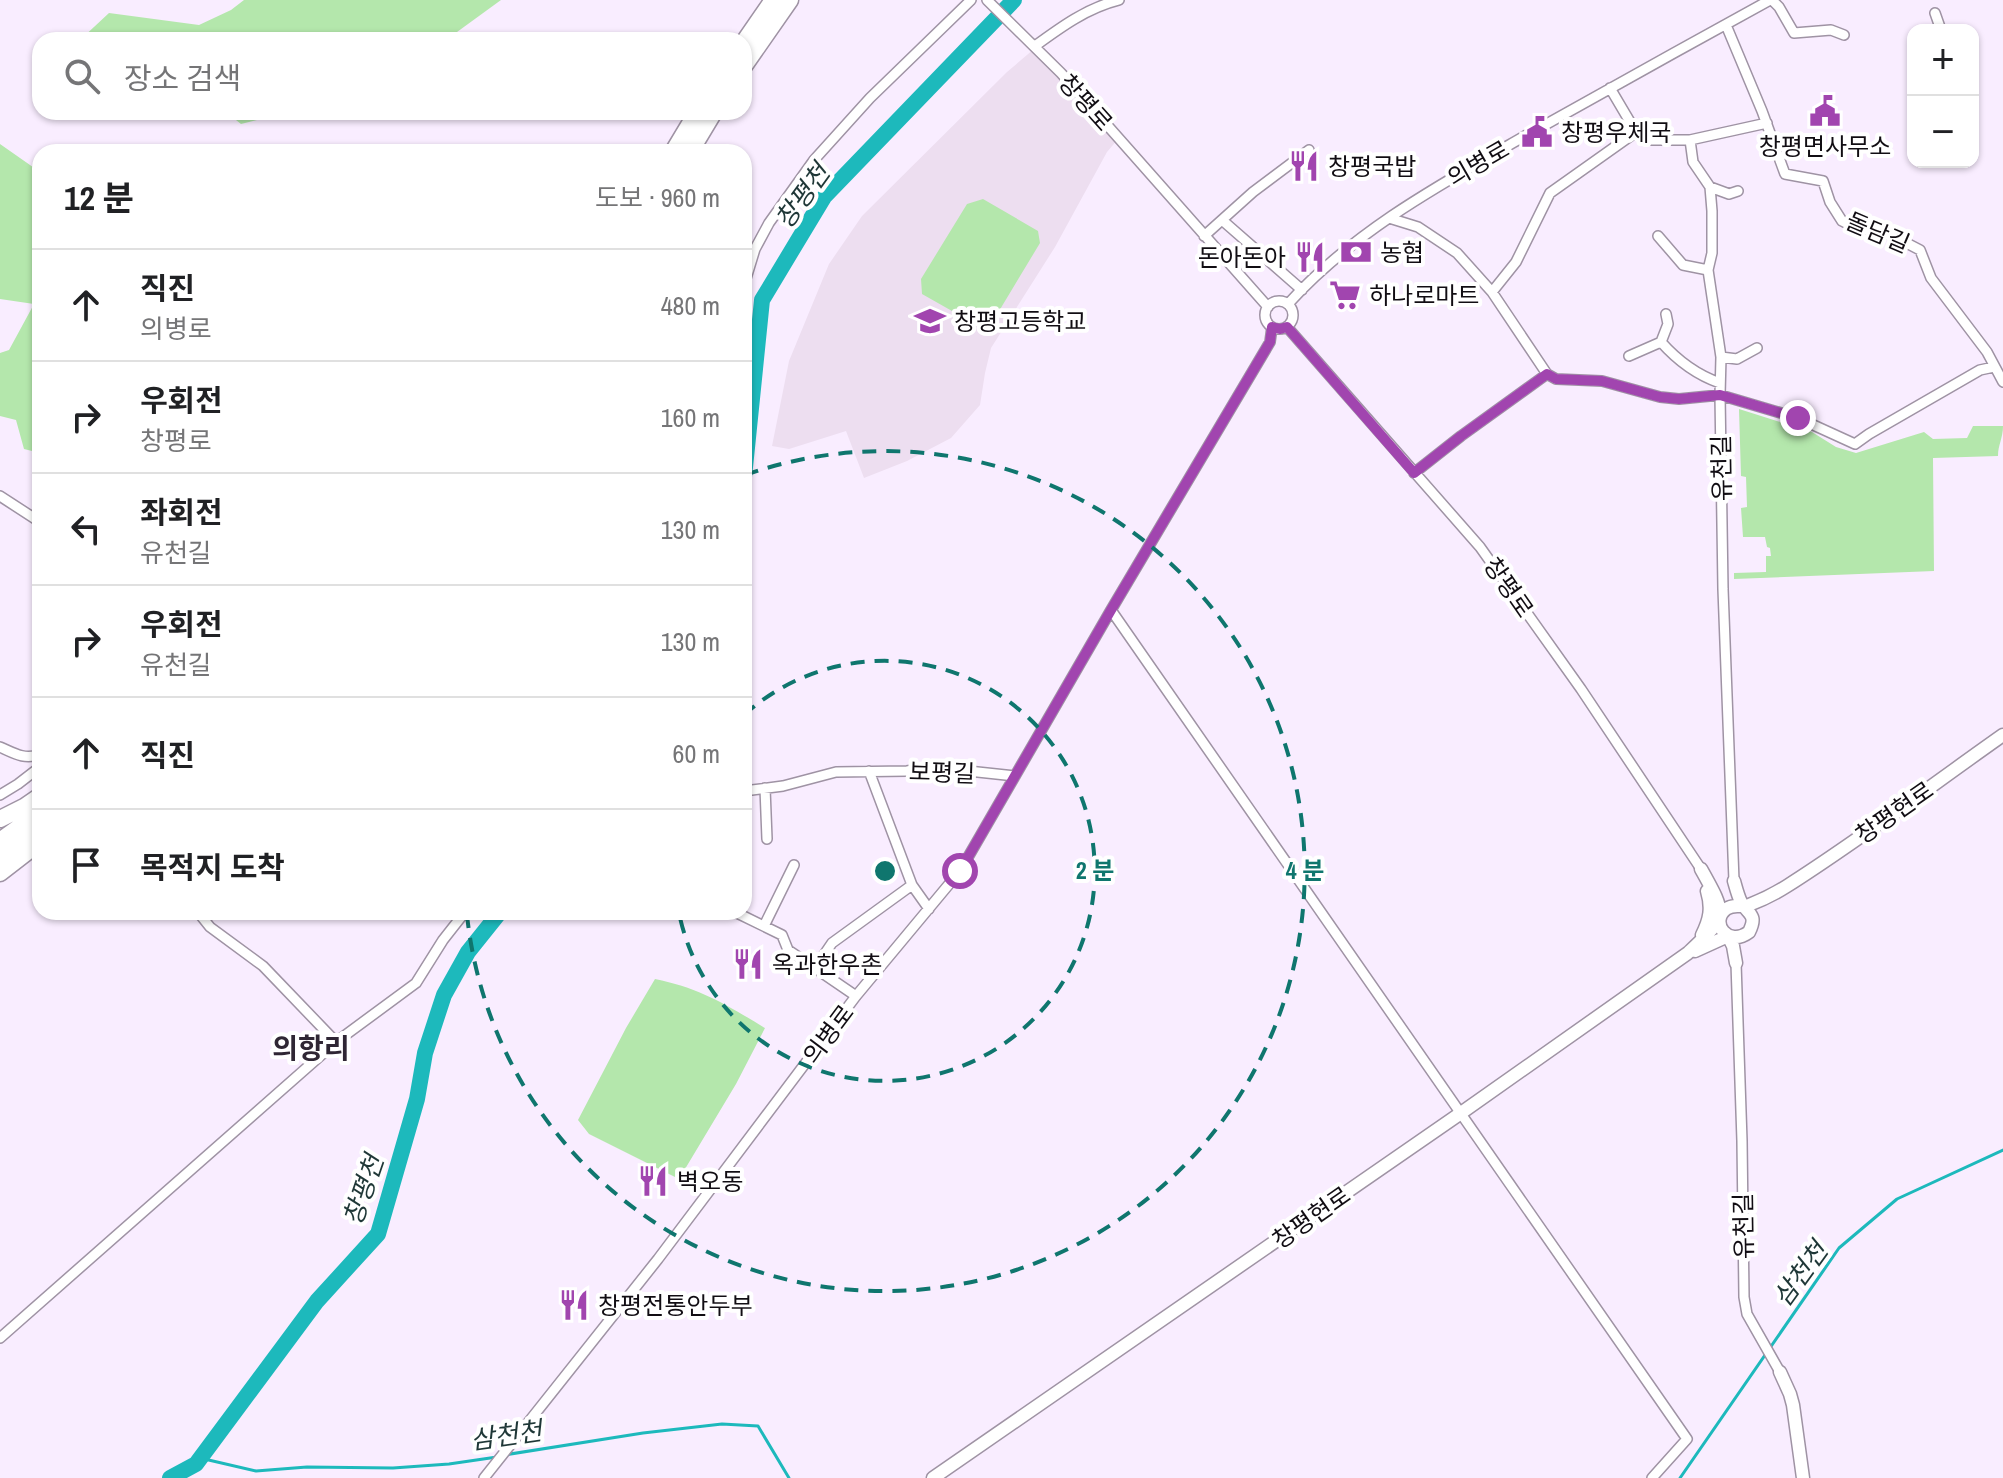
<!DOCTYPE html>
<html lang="ko">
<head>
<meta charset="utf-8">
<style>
  body { margin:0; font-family:"Archivo Narrow","Noto Sans KR",sans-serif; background:#f6f6f6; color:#202124 }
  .controls { position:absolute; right:24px; top:24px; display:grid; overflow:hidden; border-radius:16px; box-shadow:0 2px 6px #0004 }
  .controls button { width:72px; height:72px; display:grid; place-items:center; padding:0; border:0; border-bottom:2px solid #e0e0e0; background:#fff; color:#202124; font:40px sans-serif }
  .stop { position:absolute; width:24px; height:24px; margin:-18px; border:6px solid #a145af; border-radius:50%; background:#fff }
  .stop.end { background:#a145af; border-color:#fff; box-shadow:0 2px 8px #0008 }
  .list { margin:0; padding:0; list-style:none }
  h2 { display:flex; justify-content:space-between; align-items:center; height:104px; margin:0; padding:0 32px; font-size:34px }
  h2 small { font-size:26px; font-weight:400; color:#757577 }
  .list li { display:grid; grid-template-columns:52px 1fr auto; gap:24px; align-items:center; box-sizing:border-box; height:112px; padding:0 32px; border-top:2px solid #e0e0e0 }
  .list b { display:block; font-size:30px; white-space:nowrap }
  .list p { margin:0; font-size:26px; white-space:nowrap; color:#757577 }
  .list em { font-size:26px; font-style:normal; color:#757577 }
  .icon { flex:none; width:44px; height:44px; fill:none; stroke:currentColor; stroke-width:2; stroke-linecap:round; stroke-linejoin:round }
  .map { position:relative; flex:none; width:2003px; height:1478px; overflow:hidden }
  .search { position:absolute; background:#fff; box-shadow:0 2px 6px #0004; left:32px; top:32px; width:720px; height:88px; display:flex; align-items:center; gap:20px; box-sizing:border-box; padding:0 28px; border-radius:24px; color:#757577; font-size:30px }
  .panel { position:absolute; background:#fff; box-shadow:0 2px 6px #0004; left:32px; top:144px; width:720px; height:776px; border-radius:24px }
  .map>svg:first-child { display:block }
  .education { fill:#eddef0 }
  .green { fill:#b4e7ac }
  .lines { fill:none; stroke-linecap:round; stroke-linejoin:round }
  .stream { stroke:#1db9bc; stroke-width:3 }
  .river { stroke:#1db9bc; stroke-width:16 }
  .street-casing { stroke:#9f93a4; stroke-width:12 }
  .secondary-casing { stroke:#9f93a4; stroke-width:15 }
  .highway-casing { stroke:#9f93a4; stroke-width:19 }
  .street { stroke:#fff; stroke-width:9 }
  .secondary { stroke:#fff; stroke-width:12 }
  .highway { stroke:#fff; stroke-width:16 }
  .route { stroke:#a145af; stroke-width:10 }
  .ring { fill:none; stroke:#0f766e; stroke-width:4; stroke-dasharray:14 10 }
  .labels { text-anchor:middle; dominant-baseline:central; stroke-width:8; stroke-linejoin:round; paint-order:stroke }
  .street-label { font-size:24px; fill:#110d13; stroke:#fff }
  .poi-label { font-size:24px; fill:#110d13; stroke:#fff; text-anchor:start }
  .water-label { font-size:26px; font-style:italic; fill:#1f3737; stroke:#fff }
  .quarter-label { font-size:28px; font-weight:bold; fill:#2f2634; stroke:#fff }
  .centre { fill:#0f766e; stroke:#fff; stroke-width:4 }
  .ring-label { font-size:24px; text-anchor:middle; font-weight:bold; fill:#0f766e; stroke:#fff; stroke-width:8; stroke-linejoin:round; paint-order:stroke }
</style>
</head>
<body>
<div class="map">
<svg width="2003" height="1478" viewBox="0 0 2003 1478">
  <rect width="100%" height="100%" fill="#f9edff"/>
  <path class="education" d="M1034,49L1118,139L1107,152L1055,247L991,348L985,373L980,405L951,438L907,461L864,478L846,431L789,449L772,446L789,361L829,264L862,216L1007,72Z"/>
  <path class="green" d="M244,0H501L446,40H80L109,13L199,25L231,10Z
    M226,112H288L241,124Z
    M0,144L40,172V453L24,449L16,420L0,416V353L9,350L34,304L0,299Z
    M983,199L1038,231L1040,243L990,326L982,328L922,294L921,279L967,204Z
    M1739,409L1812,432L1836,447L1856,453L1924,432L1933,439L1967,438L1973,426H2003C2003,438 1998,445 1998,456L1933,458L1934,571L1734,579V573L1766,572V556H1771L1770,548L1767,547L1765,537H1743L1741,508L1747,507L1746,477L1741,476Z
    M655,979C700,988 727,1005 765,1028L736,1084L679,1179L589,1134L578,1120L626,1028Z"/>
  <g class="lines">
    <path class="stream" d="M504,1455L643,1433L722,1424L758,1426L789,1478
      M200,1458L256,1471L307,1467L393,1468L449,1464L497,1457
      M1680,1478L1839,1248L1897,1199L2003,1150"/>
    <path class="river" d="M744,477L762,300L824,197L1014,0
      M170,1478L196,1464L317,1301L378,1234L417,1099L425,1053L444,995L468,952L500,912"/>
    <defs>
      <path id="street" d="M987,0L1061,73L1268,307
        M1772,0L1779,7L1794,33L1831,30L1844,35
        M1935,13L1941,30
        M1726,25L1762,111L1785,174L1823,181L1830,202L1842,221L1854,227L1891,235L1920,250L1931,278L1987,352L2003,382
        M1035,46C1061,27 1087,8 1119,0
        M1610,88L1636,132L1648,140H1690L1693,162L1710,187L1712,211V253L1708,270
        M1690,140L1767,123
        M1710,187L1729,194L1738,191
        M1389,218L1418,227L1457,253L1492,292L1516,262L1550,193L1636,132
        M1222,220L1302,290
        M1204,236L1253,192L1309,150
        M1658,236L1683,265L1708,270L1721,357L1720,395L1798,418L1855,444L1869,434L1980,370L1994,367
        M744,285L755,249L769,223L814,160L870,98L971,0
        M1492,292L1547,374
        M1265 315a14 14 0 1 1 28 0a14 14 0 1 1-28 0Z
        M1288,304C1354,231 1441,184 1525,136C1607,90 1688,45 1770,0
        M1666,314L1668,324L1661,342C1677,360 1697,375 1720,383
        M1287,327L1480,547L1581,689L1701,869
        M1629,356L1661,342
        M1721,357L1737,359L1757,348
        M1414,473L1461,436L1547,374L1556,379L1602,381L1660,397L1679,399L1720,395L1723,589L1734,881
        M0,496L40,522
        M1111,610L1687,1439L1652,1478
        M0,747C16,754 22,759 40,755
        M869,771L912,885L929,909
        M765,788L767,839
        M744,791L783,786L836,772L907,771L931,767L1015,776
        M0,795L18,784L40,767
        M198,912L210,927L263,966L336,1042
        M735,912L782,935L788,950L815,968
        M764,926L794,865
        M1736,963L1742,1141L1744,1297L1747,1314L1780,1372
        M856,996L815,968L832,943L912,885
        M0,1338L336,1042L416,983L443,940L465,912
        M484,1478L658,1259L856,996L960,871L1111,610L1270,342L1272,327"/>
      <path id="secondary" d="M1734,881C1736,888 1738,896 1741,902C1748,915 1758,914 1749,932C1728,948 1709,922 1726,909C1734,903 1741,908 1749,905C1762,900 1776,893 1787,886C1861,839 1932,785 2003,735
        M1702,935C1710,919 1712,908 1707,891
        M1695,951L1728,936L1733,946L1736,963
        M1780,1372L1790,1394L1793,1405L1803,1478
        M933,1478L1461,1113L1688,953C1727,916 1728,917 1701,869"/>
      <path id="highway" d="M744,42L773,0
        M744,66L790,0
        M673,152L697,112
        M690,152L714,112
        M0,819L24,807L40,796
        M0,841L40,812
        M0,856L40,826
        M0,873L31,849L40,837"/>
    </defs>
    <use href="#street" class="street-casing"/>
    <use href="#secondary" class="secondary-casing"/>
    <use href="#highway" class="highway-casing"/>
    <use href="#street" class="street"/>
    <use href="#secondary" class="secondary"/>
    <use href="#highway" class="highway"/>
  </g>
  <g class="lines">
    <path class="route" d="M960,871L1111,610L1270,342L1272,327L1280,329L1287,327L1414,473L1461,436L1547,374L1556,379L1602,381L1660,397L1679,399L1720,395L1798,418"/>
  </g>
  <g class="ring">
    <path d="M744 715A210 210 0 1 1 679 913"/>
    <path d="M745 475A420 420 0 1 1 467 915"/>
  </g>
  <defs>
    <symbol id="civic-bare" viewBox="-9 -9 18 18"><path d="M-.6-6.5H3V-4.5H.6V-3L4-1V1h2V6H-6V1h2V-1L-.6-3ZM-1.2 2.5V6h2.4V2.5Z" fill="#a145af" stroke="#fff" stroke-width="2.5" paint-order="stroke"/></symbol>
    <symbol id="restaurant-bare" viewBox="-9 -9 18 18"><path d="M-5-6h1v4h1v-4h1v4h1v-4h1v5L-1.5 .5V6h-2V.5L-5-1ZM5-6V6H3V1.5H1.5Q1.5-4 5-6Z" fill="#a145af" stroke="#fff" stroke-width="2.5" paint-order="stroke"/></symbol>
    <symbol id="bank-bare" viewBox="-9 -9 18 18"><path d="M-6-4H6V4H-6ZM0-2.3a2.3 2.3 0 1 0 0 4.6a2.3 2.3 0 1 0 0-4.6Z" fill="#a145af" stroke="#fff" stroke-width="2.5" paint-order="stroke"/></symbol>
    <symbol id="supermarket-bare" viewBox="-9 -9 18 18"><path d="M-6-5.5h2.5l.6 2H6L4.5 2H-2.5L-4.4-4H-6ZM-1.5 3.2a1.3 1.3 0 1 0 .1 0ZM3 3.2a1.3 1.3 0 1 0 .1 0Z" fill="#a145af" stroke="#fff" stroke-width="2.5" paint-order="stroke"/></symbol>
    <symbol id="school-bare" viewBox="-9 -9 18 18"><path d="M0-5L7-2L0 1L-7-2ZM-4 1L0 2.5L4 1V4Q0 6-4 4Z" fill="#a145af" stroke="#fff" stroke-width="2.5" paint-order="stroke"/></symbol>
  </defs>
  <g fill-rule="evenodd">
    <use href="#civic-bare" x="1803" y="89" width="44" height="44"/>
    <use href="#civic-bare" x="1515" y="110" width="44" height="44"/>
    <use href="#restaurant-bare" x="1282" y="144" width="44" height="44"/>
    <use href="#bank-bare" x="1334" y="230" width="44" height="44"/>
    <use href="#restaurant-bare" x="1288" y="235" width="44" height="44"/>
    <use href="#supermarket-bare" x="1323" y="273" width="44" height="44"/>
    <use href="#school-bare" x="908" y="299" width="44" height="44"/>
    <use href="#restaurant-bare" x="726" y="942" width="44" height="44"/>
    <use href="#restaurant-bare" x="631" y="1159" width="44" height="44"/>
    <use href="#restaurant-bare" x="552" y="1283" width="44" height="44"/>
  </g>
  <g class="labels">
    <g class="street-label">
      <text transform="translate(1086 102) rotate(48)">창평로</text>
      <text transform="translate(1478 163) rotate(-30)">의병로</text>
      <text transform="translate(1878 232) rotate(23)">돌담길</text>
      <text transform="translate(1721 468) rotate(-91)">유천길</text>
      <text transform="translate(1509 587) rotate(55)">창평로</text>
      <text transform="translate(942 772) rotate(2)">보평길</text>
      <text transform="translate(1894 812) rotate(-35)">창평현로</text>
      <text transform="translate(828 1034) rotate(-53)">의병로</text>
      <text transform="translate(1311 1217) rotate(-35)">창평현로</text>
      <text transform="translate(1743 1226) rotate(-91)">유천길</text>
    </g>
    <g class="poi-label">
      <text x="1561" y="132">창평우체국</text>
      <text x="1825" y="146" text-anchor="middle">창평면사무소</text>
      <text x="1328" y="166">창평국밥</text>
      <text x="1380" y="252">농협</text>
      <text x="1286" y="257" text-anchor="end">돈아돈아</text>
      <text x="1369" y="295">하나로마트</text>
      <text x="954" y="321">창평고등학교</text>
      <text x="772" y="964">옥과한우촌</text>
      <text x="677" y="1181">벽오동</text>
      <text x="598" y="1305">창평전통안두부</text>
    </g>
    <g class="water-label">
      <text transform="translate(802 196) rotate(-54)">창평천</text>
      <text transform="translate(363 1190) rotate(-71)">창평천</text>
      <text transform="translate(1800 1274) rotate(-54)">삼천천</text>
      <text transform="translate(506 1435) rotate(-8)">삼천천</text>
    </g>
    <g class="quarter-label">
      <text x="311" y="1048">의항리</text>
    </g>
  </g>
  <circle cx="885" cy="871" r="12" class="centre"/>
  <g class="ring-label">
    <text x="1095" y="879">2 분</text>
    <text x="1305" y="879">4 분</text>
  </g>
</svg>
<div class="controls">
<button>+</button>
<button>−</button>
</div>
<div class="stop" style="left:960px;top:871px"></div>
<div class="stop end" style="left:1798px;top:418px"></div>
<div class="search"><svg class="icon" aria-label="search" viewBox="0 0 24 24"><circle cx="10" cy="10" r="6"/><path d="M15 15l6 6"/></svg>장소 검색</div>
<section class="panel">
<h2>12 분<small>도보 · 960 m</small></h2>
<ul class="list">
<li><svg class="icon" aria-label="ahead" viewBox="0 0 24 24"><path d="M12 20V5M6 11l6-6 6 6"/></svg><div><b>직진</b><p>의병로</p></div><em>480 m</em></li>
<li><svg class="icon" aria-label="right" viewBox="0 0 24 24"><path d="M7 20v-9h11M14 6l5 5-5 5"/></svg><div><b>우회전</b><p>창평로</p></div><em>160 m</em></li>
<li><svg class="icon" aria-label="left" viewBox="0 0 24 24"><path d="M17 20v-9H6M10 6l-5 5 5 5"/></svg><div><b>좌회전</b><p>유천길</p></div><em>130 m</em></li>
<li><svg class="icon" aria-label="right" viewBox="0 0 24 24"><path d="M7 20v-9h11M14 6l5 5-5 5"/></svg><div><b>우회전</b><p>유천길</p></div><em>130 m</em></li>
<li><svg class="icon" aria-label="ahead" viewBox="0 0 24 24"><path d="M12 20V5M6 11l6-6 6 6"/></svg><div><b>직진</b></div><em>60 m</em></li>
<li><svg class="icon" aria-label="arrive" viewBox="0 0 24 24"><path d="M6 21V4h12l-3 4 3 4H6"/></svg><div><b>목적지 도착</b></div></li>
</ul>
</section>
</div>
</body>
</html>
